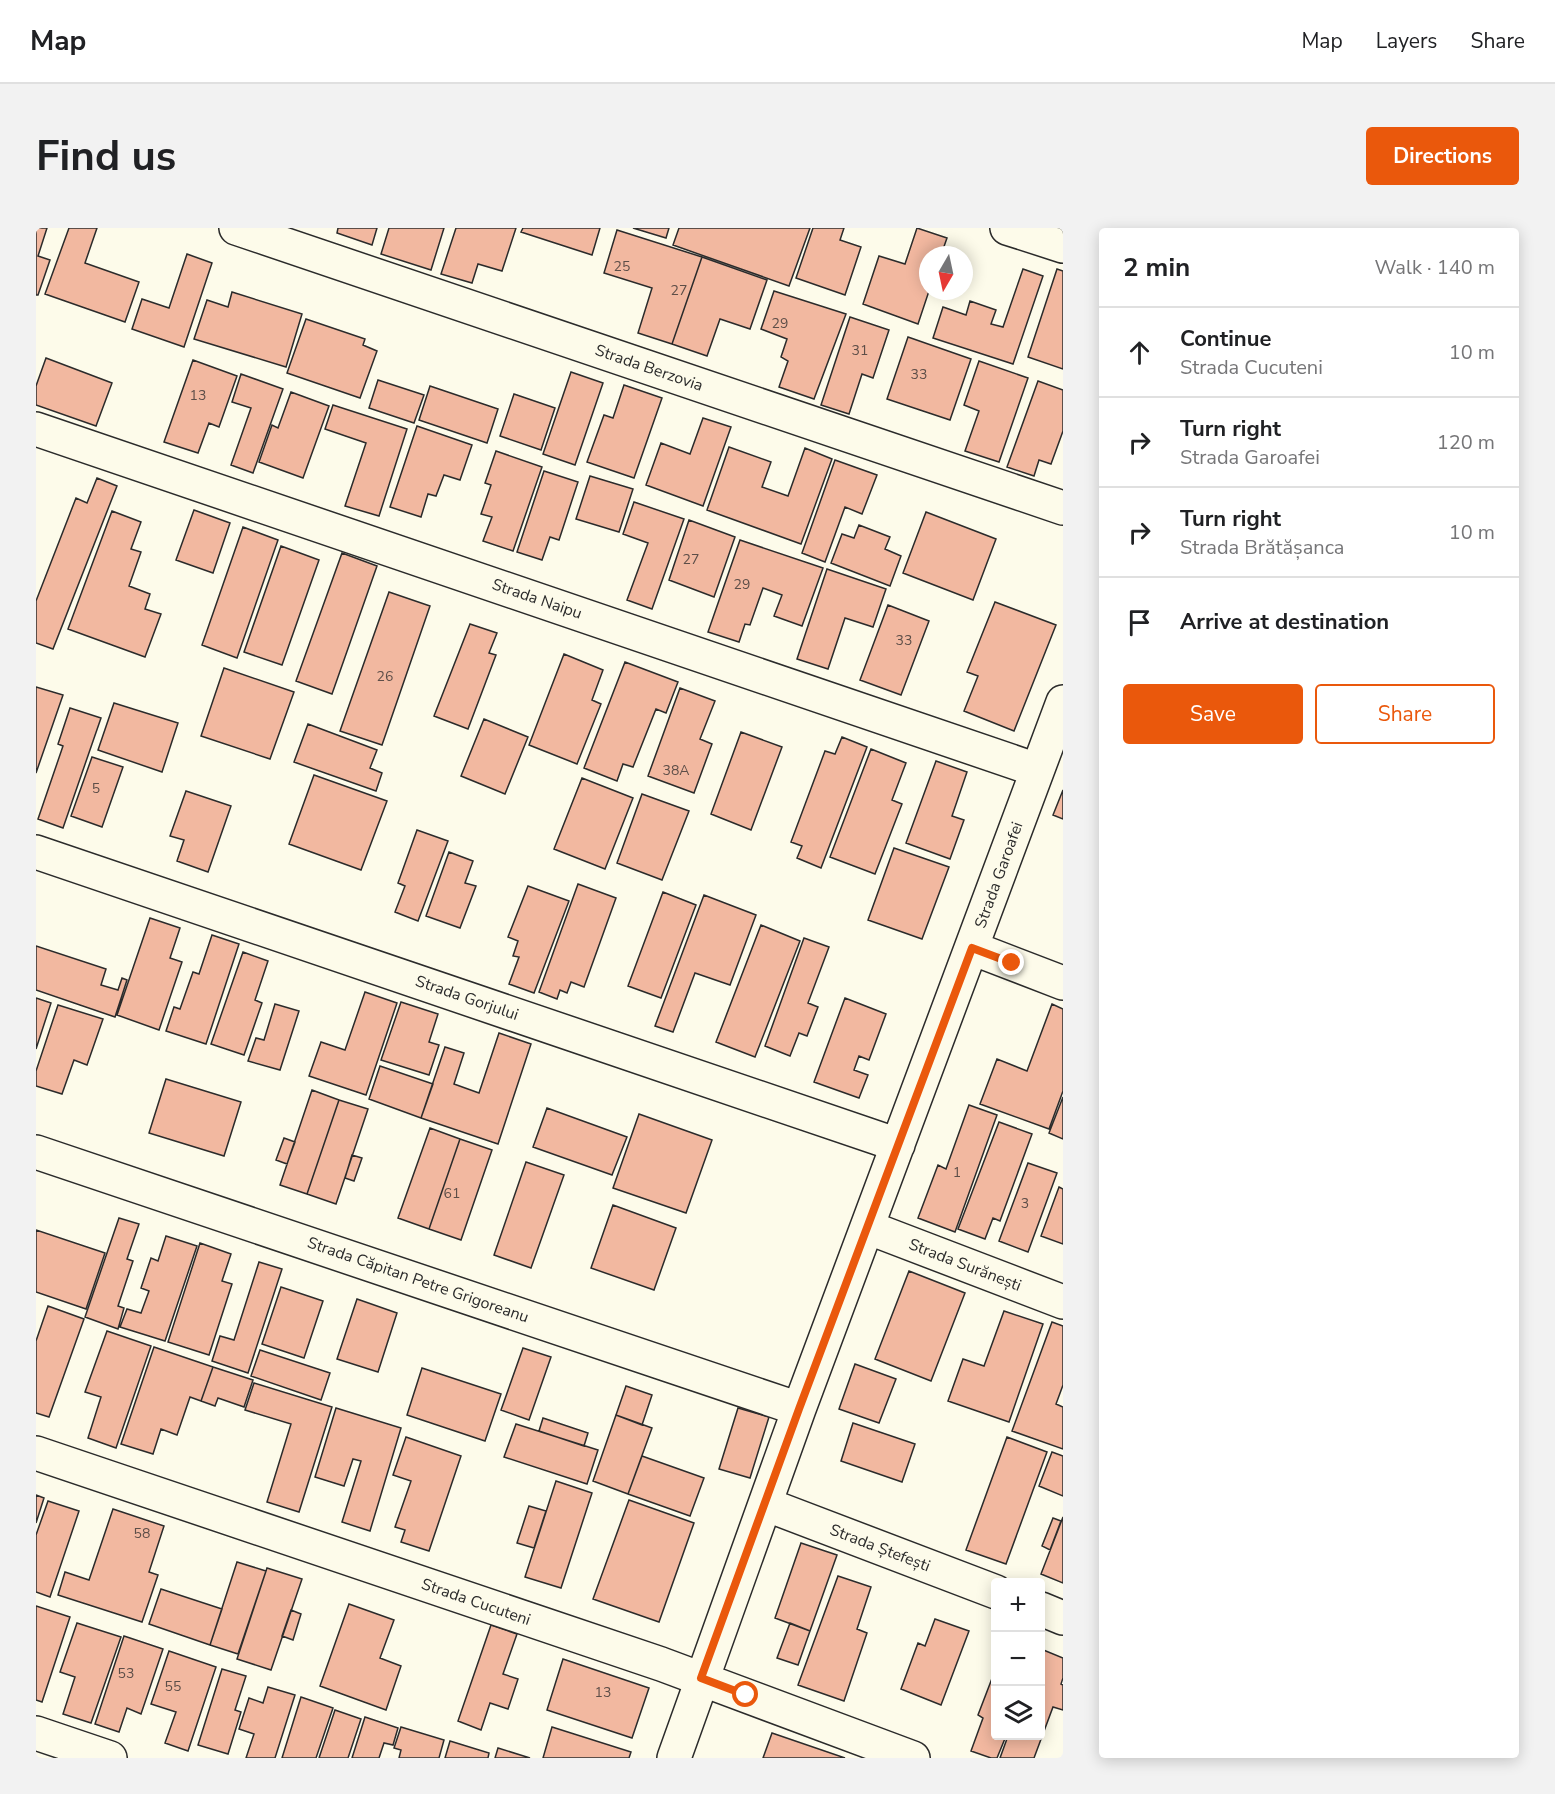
<!DOCTYPE html>
<html lang="en">
<head>
<meta charset="utf-8">
<style>
  body { margin:0; font-family:"Nunito Sans",sans-serif; background:#f2f2f2; color:#202124 }
  .controls { position:absolute; right:18px; bottom:18px; display:grid; overflow:hidden; border-radius:6px; box-shadow:0 3px 15px #0003 }
  .controls button { width:54px; height:54px; display:grid; place-items:center; padding:0; border:0; border-bottom:2px solid #e0e0e0; background:#fff; color:#202124; font:30px sans-serif }
  .compass { position:absolute; left:883px; top:18px; width:54px; height:54px; border-radius:50%; background:#fff; box-shadow:0 3px 15px #0003; rotate:189deg }
  .stop { position:absolute; width:18px; height:18px; margin:-14px; border:4px solid #ea580c; border-radius:50%; background:#fff }
  .stop.end { background:#ea580c; border-color:#fff; box-shadow:0 2px 6px #0008 }
  .list { margin:0; padding:0; list-style:none }
  h2 { display:flex; justify-content:space-between; align-items:center; height:78px; margin:0; padding:0 24px; font-size:26px }
  h2 small { font-size:20px; font-weight:400; color:#757577 }
  .list li { display:grid; grid-template-columns:39px 1fr auto; gap:18px; align-items:center; box-sizing:border-box; height:90px; padding:0 24px; border-top:2px solid #e0e0e0 }
  .list b { display:block; font-size:22px; white-space:nowrap }
  .list p { margin:0; font-size:20px; white-space:nowrap; color:#757577 }
  .list em { font-size:20px; font-style:normal; color:#757577 }
  .actions { display:flex; gap:12px; padding:18px 24px }
  .actions a { flex:1; padding:14px 0; border:2px solid #ea580c; border-radius:6px; text-align:center; font-size:21px; color:#ea580c }
  .actions .main { background:#ea580c; color:#fff }
  .icon { flex:none; width:33px; height:33px; fill:none; stroke:currentColor; stroke-width:2; stroke-linecap:round; stroke-linejoin:round }
  .map { position:relative; flex:none; width:1027px; height:1530px; overflow:hidden; border-radius:6px }
  header { display:flex; align-items:center; gap:36px; box-sizing:border-box; height:84px; padding:0 30px; background:#fff; border-bottom:2px solid #e0e0e0 }
  header strong { font-size:28px }
  nav { display:flex; gap:33px; margin-inline-start:auto; font-size:21px }
  .intro { display:flex; align-items:center; justify-content:space-between; box-sizing:border-box; height:144px; padding:0 36px }
  h1 { margin:0; font-size:42px }
  .button { padding:15px 27px; border-radius:6px; background:#ea580c; color:#fff; font-size:21px; font-weight:700 }
  main { display:flex; gap:36px; padding:0 36px }
  aside { flex:1; background:#fff; border-radius:6px; box-shadow:0 3px 15px #0003 }
  .map>svg:first-child { display:block }
  .building { fill:#f2b8a0; stroke:#2b2b2b; stroke-width:1.5 }
  .lines { fill:none; stroke-linecap:round; stroke-linejoin:round }
  .street-casing { stroke:#2b2b2b; stroke-width:36 }
  .street { stroke:#fdfbea; stroke-width:33 }
  .route { stroke:#ea580c; stroke-width:8 }
  .labels { text-anchor:middle; dominant-baseline:central; stroke-width:4.5; stroke-linejoin:round; paint-order:stroke }
  .number-label { font-size:14px; fill:#5d4e48 }
  .street-label { font-size:16px; fill:#2b2b2b; stroke:#fdfbea }
</style>
</head>
<body>
<header>
<strong>Map</strong>
<nav><a>Map</a><a>Layers</a><a>Share</a></nav>
</header>
<div class="intro"><h1>Find us</h1><a class="button">Directions</a></div>
<main>
<div class="map">
<svg width="1027" height="1530" viewBox="0 0 1027 1530">
  <rect width="100%" height="100%" fill="#fdfbea"/>
  <path class="building" d="M0,0H11L2,28L14,32L2,67H0Z
    M33,0H61L49,35L103,54L89,94L9,66Z
    M302,0H341L336,17L301,5Z
    M353,0H408L395,42L345,26Z
    M420,0H480L466,43L442,36L436,55L405,46Z
    M487,0H564L556,27L485,4Z
    M597,0H633L630,10Z
    M643,0H774L753,58L637,17Z
    M777,0H808L804,12L825,19L809,67L760,50Z
    M881,0L911,10L905,27H892L893,63L882,96L827,76L843,28L869,36Z
    M581,2L666,29L636,116L602,105L616,60L568,45Z
    M151,26L176,35L148,119L96,101L106,71L133,80Z
    M666,29L731,52L714,101L684,91L671,128L636,116Z
    M987,41L1007,48L977,136L897,110L907,79L930,87L934,73L960,82L955,96L967,99Z
    M1021,41L1027,43V141L992,129Z
    M738,63L810,86L778,171L743,159L752,133L745,129L751,111L725,101Z
    M196,64L266,86L250,139L158,111L171,72L192,79Z
    M814,89L853,102L837,150L826,146L813,186L785,177Z
    M270,91L329,111L327,117L341,123L324,170L251,145Z
    M872,109L935,131L914,192L851,171Z
    M10,130L76,155L60,198L0,177V158Z
    M157,132L201,148L183,199L173,195L162,225L128,214Z
    M943,133L992,150L963,234L929,223L943,183L928,177Z
    M535,144L567,155L539,237L507,226Z
    M205,146L247,161L217,245L195,237L215,180L196,174Z
    M342,152L388,167L378,195L333,180Z
    M1002,153L1027,162V203L1015,236L1003,232L998,248L971,239Z
    M588,157L626,170L598,250L551,234L568,187L577,190Z
    M394,158L462,181L451,215L383,192Z
    M255,164L293,178L267,250L223,234L236,197L242,200Z
    M478,166L519,180L505,222L464,208Z
    M297,177L371,201L343,288L309,278L330,215L289,201Z
    M667,190L695,199L667,278L610,257L625,215L654,226Z
    M381,198L436,217L424,252L408,247L400,268L392,266L385,289L354,279Z
    M693,219L735,234L726,259L752,268L769,220L796,231L765,316L671,282Z
    M460,223L506,239L477,323L447,313L456,289L445,286L455,257L449,255Z
    M799,232L841,247L826,286L809,279L789,334L766,325Z
    M508,243L542,254L523,312L514,309L506,332L481,324Z
    M554,248L597,261L583,304L540,291Z
    M61,250L81,258L17,421L0,415V373L40,270L51,275Z
    M598,274L648,291L616,381L591,372L612,315L587,306Z
    M158,282L194,295L177,345L140,332Z
    M76,283L105,294L95,321L105,324L93,358L114,366L109,381L125,386L109,429L32,401Z
    M890,284L960,311L937,372L867,345Z
    M653,292L699,309L678,369L633,352Z
    M823,297L854,309L849,321L865,328L854,358L795,335L806,306L818,310Z
    M207,299L242,312L201,430L166,417Z
    M704,312L787,340L766,398L738,388L746,367L727,360L714,397L709,396L703,414L672,404Z
    M245,318L283,332L246,437L208,424Z
    M306,325L341,338L296,466L260,453Z
    M791,341L850,361L837,399L809,390L792,441L761,431Z
    M353,364L394,378L346,517L304,503Z
    M959,374L1020,397L978,503L928,483L942,448L931,444Z
    M852,377L893,393L865,467L824,452Z
    M434,396L461,405L453,425L460,427L432,501L398,488Z
    M528,426L567,442L556,472L565,476L541,536L493,517Z
    M589,434L642,454L630,485L620,481L597,539L587,536L581,553L548,540Z
    M188,440L258,464L234,531L165,508Z
    M0,459L27,467L0,545Z
    M644,460L679,473L664,511L676,516L658,565L612,548Z
    M78,475L142,495L126,544L62,522Z
    M34,480L65,490L27,600L2,591L27,518L22,516Z
    M448,491L492,509L469,566L425,548Z
    M272,496L341,522L334,540L346,545L340,563L258,534Z
    M705,504L746,519L715,602L675,586Z
    M806,509L831,519L785,640L761,630L766,618L755,614L789,523L799,526Z
    M835,521L870,535L856,572L866,576L839,646L794,629Z
    M56,529L87,539L66,599L35,588Z
    M900,533L931,544L916,588L928,592L914,631L870,615Z
    M278,547L351,573L325,642L253,616Z
    M546,550L597,570L569,641L518,621Z
    M1027,562V591L1017,587Z
    M150,563L195,578L172,644L141,633L148,612L134,608Z
    M606,566L653,583L626,652L581,635Z
    M381,602L412,613L382,693L359,684L369,658L362,655Z
    M858,620L913,639L886,711L832,692Z
    M413,624L437,633L429,655L440,658L424,700L390,688Z
    M542,656L580,670L548,759L535,754L531,765L524,762L521,771L503,764Z
    M492,658L533,673L498,765L473,756L483,729L477,728L482,713L472,709Z
    M627,664L660,677L625,770L592,758Z
    M668,667L720,687L694,757L659,745L637,804L619,798Z
    M114,690L144,700L134,730L146,734L123,802L81,787Z
    M725,697L764,713L719,829L680,814Z
    M176,707L203,716L170,816L130,803L138,779L144,781L157,744L163,746Z
    M768,710L793,719L772,775L782,779L771,808L763,805L754,828L729,818Z
    M0,718L70,741L65,757L82,762L86,750L91,752L79,789L0,762Z
    M207,724L232,733L219,772L226,775L208,827L175,816Z
    M329,764L361,775L330,867L273,848L285,814L309,822Z
    M0,770L15,775L0,821Z
    M809,770L850,786L833,832L823,828L818,842L832,847L823,870L778,854Z
    M365,774L402,786L393,814L403,817L393,847L345,832Z
    M239,776L263,783L244,842L212,833L220,810L228,812Z
    M1016,776L1027,781V863L1013,901L944,876L961,831L991,843Z
    M22,777L67,791L51,837L38,832L26,866L0,858V843Z
    M463,805L495,816L462,916L385,890L409,819L428,825L418,856L443,865Z
    M344,838L397,856L385,890L333,871Z
    M130,851L205,874L188,928L113,905Z
    M276,862L303,872L271,966L244,957Z
    M1027,869V911L1013,905Z
    M303,872L332,881L300,976L271,966Z
    M933,877L961,887L919,1004L882,990L902,937L910,941Z
    M511,880L591,909L576,947L497,919Z
    M603,886L676,912L650,985L577,960Z
    M963,894L996,906L964,993L957,990L949,1011L922,1001Z
    M394,900L424,911L393,1001L362,990Z
    M248,910L259,914L251,936L240,932Z
    M424,911L456,922L425,1012L393,1001Z
    M316,927L326,930L318,953L309,950Z
    M490,934L528,947L495,1040L458,1027Z
    M992,935L1021,945L992,1024L963,1013Z
    M1023,959L1027,961V1016L1005,1008Z
    M577,977L640,1000L618,1062L555,1040Z
    M83,990L103,996L91,1031L97,1033L82,1078L88,1080L82,1101L49,1089Z
    M0,1002L69,1025L50,1081L0,1064Z
    M130,1008L161,1018L129,1113L84,1099L91,1081L105,1085L113,1063L105,1060L115,1030L122,1033Z
    M164,1015L195,1026L186,1053L196,1056L173,1127L132,1114Z
    M223,1034L246,1041L212,1145L176,1133L184,1108L198,1112Z
    M873,1043L929,1065L895,1153L839,1131Z
    M245,1059L287,1073L268,1130L226,1116Z
    M321,1071L361,1085L342,1144L301,1131Z
    M12,1078L48,1091L13,1189L0,1185V1113Z
    M968,1083L1007,1096L973,1194L912,1173L927,1131L948,1138Z
    M1016,1094L1027,1098V1157L1020,1176L1027,1179V1221L976,1203Z
    M71,1103L115,1118L80,1220L52,1210L65,1169L49,1164Z
    M118,1119L177,1139L165,1173L154,1169L141,1207L125,1201L117,1226L85,1216Z
    M487,1120L515,1129L493,1192L465,1182Z
    M224,1122L294,1145L285,1172L215,1148Z
    M819,1136L860,1151L843,1195L803,1181Z
    M177,1139L217,1152L208,1179L182,1170L179,1178L165,1173Z
    M386,1140L465,1166L449,1213L371,1187Z
    M218,1155L296,1179L263,1284L231,1274L255,1196L209,1182Z
    M590,1158L616,1167L606,1197L580,1187Z
    M300,1180L365,1200L334,1303L306,1294L325,1233L317,1231L308,1258L279,1249Z
    M702,1180L733,1189L714,1250L683,1241Z
    M580,1187L616,1200L592,1266L557,1253Z
    M507,1190L552,1205L548,1218L503,1203Z
    M817,1195L879,1216L866,1254L805,1233Z
    M480,1196L562,1222L551,1256L468,1229Z
    M370,1209L425,1228L393,1323L365,1314L369,1302L359,1299L375,1253L357,1247Z
    M971,1209L1011,1224L970,1336L930,1322Z
    M1016,1224L1027,1228V1268L1003,1258Z
    M606,1228L668,1250L654,1288L592,1266Z
    M520,1253L556,1265L525,1360L489,1349Z
    M0,1267L8,1270L0,1295Z
    M593,1272L658,1295L623,1394L557,1371Z
    M12,1273L43,1283L14,1369L0,1364V1307Z
    M493,1278L510,1283L498,1320L481,1315Z
    M77,1281L128,1298L113,1344L122,1347L106,1394L22,1367L29,1344L53,1352Z
    M1027,1289V1355L1005,1346Z
    M1017,1290L1025,1293L1014,1322L1006,1318Z
    M765,1315L801,1327L774,1403L739,1390Z
    M201,1334L230,1343L202,1426L174,1417Z
    M231,1340L266,1351L235,1442L201,1431Z
    M802,1348L835,1359L821,1401L831,1405L808,1473L762,1457Z
    M125,1361L186,1381L174,1417L113,1396Z
    M313,1376L358,1392L344,1430L365,1438L350,1482L284,1458Z
    M0,1378L34,1389L6,1474L0,1472Z
    M255,1382L265,1386L257,1412L246,1408Z
    M899,1391L933,1403L905,1477L865,1461L882,1415L889,1418Z
    M41,1395L85,1409L55,1495L27,1486L39,1449L24,1444Z
    M754,1395L774,1403L762,1437L741,1430Z
    M455,1397L481,1406L467,1446L482,1451L472,1481L454,1475L445,1502L422,1493Z
    M88,1408L127,1421L105,1486L91,1480L83,1504L59,1496Z
    M1005,1421L1027,1430V1450L1025,1456L1027,1457V1482L1017,1479L998,1530H964L972,1508H1005Z
    M133,1423L180,1439L152,1523L129,1515L140,1484L115,1476Z
    M527,1431L613,1460L596,1510L511,1482Z
    M960,1440V1508H970L961,1530H955L935,1523L947,1490L942,1487Z
    M186,1441L210,1448L199,1482L205,1484L192,1526L162,1517Z
    M232,1459L259,1467L239,1530H210L218,1506L203,1501L213,1470L227,1475Z
    M265,1469L297,1480L280,1530H246Z
    M299,1482L325,1491L312,1530H283Z
    M329,1489L362,1500L357,1517L348,1515L343,1530H316Z
    M365,1499L408,1512L403,1530H363L365,1522L358,1520Z
    M516,1499L595,1524L593,1530H507Z
    M736,1505L809,1530H727Z
    M414,1513L453,1525L452,1530H409Z
    M462,1520L494,1530H459Z"/>
  <g class="lines">
    <defs>
      <path id="street" d="M200,0L1027,280
        M971,0L1027,18
        M0,201L1001,542
        M0,624L862,917
        M936,720L1027,755
        M0,924L763,1181
        M831,999L1027,1074
        M0,1225L625,1436L877,1530
        M729,1276L960,1364
        M1005,1381L1027,1390
        M0,1505L74,1530
        M638,1530L763,1181L1027,474"/>
    </defs>
    <use href="#street" class="street-casing"/>
    <use href="#street" class="street"/>
  </g>
  <g class="lines">
    <path class="route" d="M710,1467L665,1450L763,1181L936,720L976,735"/>
  </g>
  <g class="labels">
    <g class="number-label">
      <text x="586" y="38">25</text>
      <text x="643" y="62">27</text>
      <text x="744" y="95">29</text>
      <text x="824" y="122">31</text>
      <text x="883" y="146">33</text>
      <text x="162" y="167">13</text>
      <text x="655" y="331">27</text>
      <text x="706" y="356">29</text>
      <text x="868" y="412">33</text>
      <text x="349" y="448">26</text>
      <text x="640" y="542">38A</text>
      <text x="60" y="560">5</text>
      <text x="921" y="944">1</text>
      <text x="416" y="965">61</text>
      <text x="989" y="975">3</text>
      <text x="106" y="1305">58</text>
      <text x="90" y="1445">53</text>
      <text x="137" y="1458">55</text>
      <text x="567" y="1464">13</text>
    </g>
    <g class="street-label">
      <text transform="translate(613 140) rotate(19)">Strada Berzovia</text>
      <text transform="translate(501 371) rotate(19)">Strada Naipu</text>
      <text transform="translate(963 647) rotate(-70)">Strada Garoafei</text>
      <text transform="translate(431 770) rotate(19)">Strada Gorjului</text>
      <text transform="translate(929 1037) rotate(21)">Strada Surănești</text>
      <text transform="translate(382 1052) rotate(19)">Strada Căpitan Petre Grigoreanu</text>
      <text transform="translate(844 1320) rotate(21)">Strada Ștefești</text>
      <text transform="translate(440 1374) rotate(19)">Strada Cucuteni</text>
    </g>
  </g>
</svg>
<div class="controls">
<button>+</button>
<button>−</button>
<button><svg class="icon" aria-label="layers" viewBox="0 0 24 24"><path d="M12 4l9 5-9 5-9-5zM3 14l9 5 9-5"/></svg></button>
</div>
<svg class="compass" viewBox="-18 -18 36 36"><path d="M0-13l5 13h-10z" fill="#e53935"/><path d="M0 13l5-13h-10z" fill="#757577"/></svg>
<div class="stop" style="left:710px;top:1467px"></div>
<div class="stop end" style="left:976px;top:735px"></div>
</div>
<aside>
<h2>2 min<small>Walk · 140 m</small></h2>
<ul class="list">
<li><svg class="icon" aria-label="ahead" viewBox="0 0 24 24"><path d="M12 20V5M6 11l6-6 6 6"/></svg><div><b>Continue</b><p>Strada Cucuteni</p></div><em>10 m</em></li>
<li><svg class="icon" aria-label="right" viewBox="0 0 24 24"><path d="M7 20v-9h11M14 6l5 5-5 5"/></svg><div><b>Turn right</b><p>Strada Garoafei</p></div><em>120 m</em></li>
<li><svg class="icon" aria-label="right" viewBox="0 0 24 24"><path d="M7 20v-9h11M14 6l5 5-5 5"/></svg><div><b>Turn right</b><p>Strada Brătășanca</p></div><em>10 m</em></li>
<li><svg class="icon" aria-label="arrive" viewBox="0 0 24 24"><path d="M6 21V4h12l-3 4 3 4H6"/></svg><div><b>Arrive at destination</b></div></li>
</ul>
<div class="actions"><a class="main">Save</a><a>Share</a></div>
</aside>
</main>
</body>
</html>
